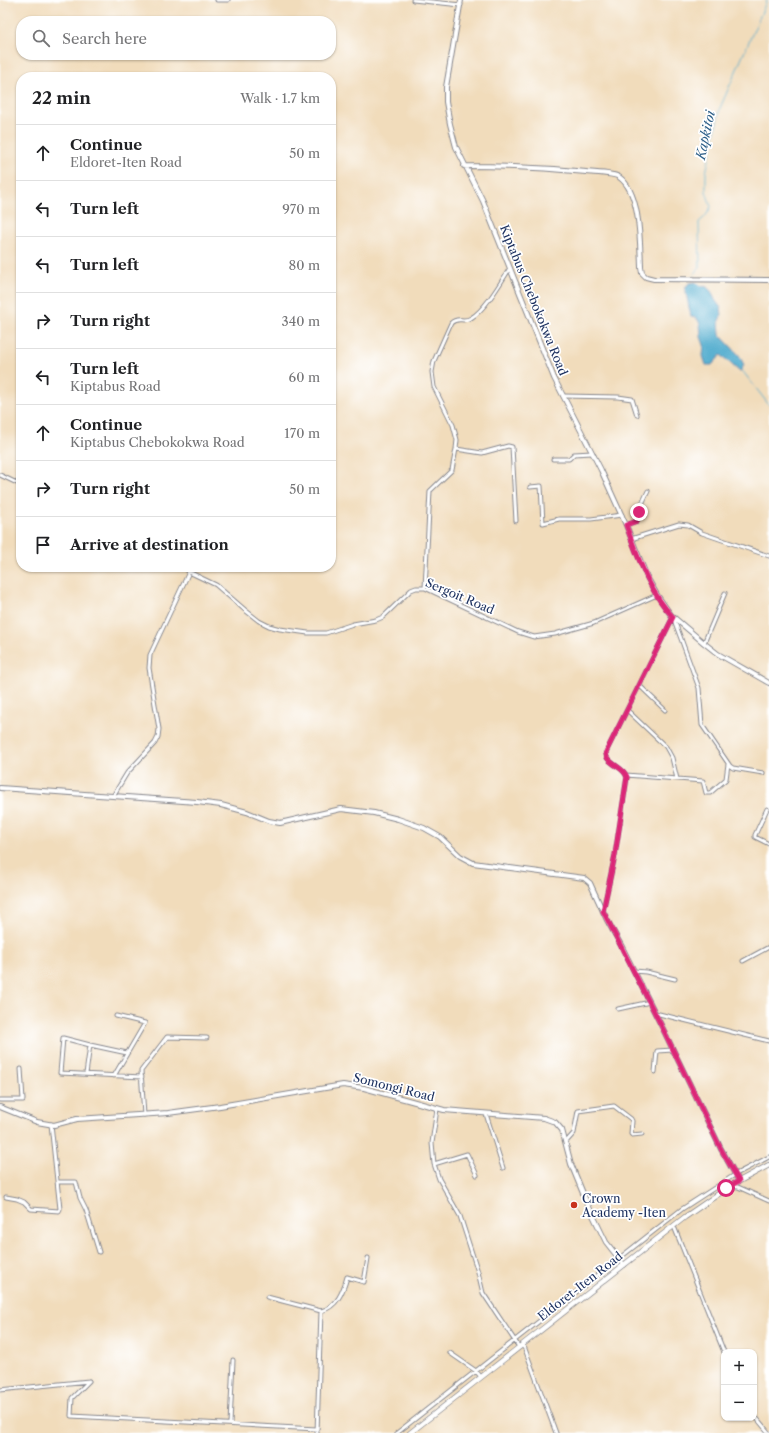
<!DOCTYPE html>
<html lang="en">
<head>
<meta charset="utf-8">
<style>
  body { margin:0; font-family:"Libre Caslon Text",serif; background:#f6f6f6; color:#202124 }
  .controls { position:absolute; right:12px; bottom:12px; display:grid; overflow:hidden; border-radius:8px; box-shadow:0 1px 3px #0004 }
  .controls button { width:36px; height:36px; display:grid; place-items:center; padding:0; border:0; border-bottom:1px solid #e0e0e0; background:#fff; color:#202124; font:20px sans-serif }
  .stop { position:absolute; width:12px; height:12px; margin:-9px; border:3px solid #db2777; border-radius:50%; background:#fff }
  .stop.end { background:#db2777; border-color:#fff; box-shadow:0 1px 4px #0008 }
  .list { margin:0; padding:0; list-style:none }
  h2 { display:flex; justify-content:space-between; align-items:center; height:52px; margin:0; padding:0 16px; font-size:17px }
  h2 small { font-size:13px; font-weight:400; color:#757577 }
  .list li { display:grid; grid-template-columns:26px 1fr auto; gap:12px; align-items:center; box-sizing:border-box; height:56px; padding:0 16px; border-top:1px solid #e0e0e0 }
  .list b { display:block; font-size:15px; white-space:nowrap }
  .list p { margin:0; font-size:13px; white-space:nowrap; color:#757577 }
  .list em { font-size:13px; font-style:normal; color:#757577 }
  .icon { flex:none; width:22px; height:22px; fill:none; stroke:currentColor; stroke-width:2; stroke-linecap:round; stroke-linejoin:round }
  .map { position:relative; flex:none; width:769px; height:1433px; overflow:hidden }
  .search { position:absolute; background:#fff; box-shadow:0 1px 3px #0004; left:16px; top:16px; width:320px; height:44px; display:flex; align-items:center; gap:10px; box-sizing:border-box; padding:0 14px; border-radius:16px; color:#757577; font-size:15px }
  .panel { position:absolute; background:#fff; box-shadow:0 1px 3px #0004; left:16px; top:72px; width:320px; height:500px; border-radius:16px }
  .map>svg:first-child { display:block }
  .water { fill:#4fabcd; stroke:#356d96 }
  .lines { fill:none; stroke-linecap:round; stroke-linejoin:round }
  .stream { stroke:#4fabcd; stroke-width:1 }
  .street-casing { stroke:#86868c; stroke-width:5 }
  .secondary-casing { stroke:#86868c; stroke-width:6 }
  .primary-casing { stroke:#86868c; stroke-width:6 }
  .street { stroke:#fff; stroke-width:3 }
  .secondary { stroke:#fff; stroke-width:4 }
  .primary { stroke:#fff; stroke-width:4.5 }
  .route { stroke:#db2777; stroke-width:5 }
  .poi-dot { fill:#c8321e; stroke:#fff; stroke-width:1.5 }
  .labels { text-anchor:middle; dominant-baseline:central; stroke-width:3.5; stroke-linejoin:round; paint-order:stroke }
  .street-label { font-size:12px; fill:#1b2f5e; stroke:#fff }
  .poi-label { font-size:12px; fill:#1b2f5e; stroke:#fff; text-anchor:start }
  .water-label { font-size:13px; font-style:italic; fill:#30618a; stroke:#fff }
</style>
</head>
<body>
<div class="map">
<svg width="769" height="1433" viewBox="0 0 769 1433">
  <rect width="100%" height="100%" fill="#fff"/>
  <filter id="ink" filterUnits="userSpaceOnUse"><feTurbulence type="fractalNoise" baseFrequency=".025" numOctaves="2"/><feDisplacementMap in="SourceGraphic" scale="8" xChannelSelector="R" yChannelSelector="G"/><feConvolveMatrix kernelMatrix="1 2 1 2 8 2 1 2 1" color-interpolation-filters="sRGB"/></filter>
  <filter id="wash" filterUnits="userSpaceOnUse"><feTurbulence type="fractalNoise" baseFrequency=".012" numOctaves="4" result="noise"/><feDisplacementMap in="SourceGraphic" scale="16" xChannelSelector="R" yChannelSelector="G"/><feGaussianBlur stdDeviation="0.9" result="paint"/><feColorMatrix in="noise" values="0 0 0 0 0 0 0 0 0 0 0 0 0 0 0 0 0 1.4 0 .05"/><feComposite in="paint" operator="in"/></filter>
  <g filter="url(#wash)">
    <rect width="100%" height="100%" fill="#f1dcbb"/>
    <path class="water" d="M696,282L699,285L707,287L711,291L715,300L721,308L722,315L719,320L720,335L739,355L744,365L740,372L721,355L712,365H706L703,356L704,345L701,337L700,324L697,318L691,317L685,288L689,283Z"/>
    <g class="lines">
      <path class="stream" d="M694,277L695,272L700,267L699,222L705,217L711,207L706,191V173L720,108L767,0
        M741,369L769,405"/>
    </g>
  </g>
  <g filter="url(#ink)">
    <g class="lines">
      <defs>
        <path id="street" d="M217,0H228
          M413,0L461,5
          M563,396L618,397L632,399L637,415
          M456,449L482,453L508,446L512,447L516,521
          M553,459H569L574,454L592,453
          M0,475L21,485
          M530,487L541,486L543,523L559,519H591L622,515
          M626,525L637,521L640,508L648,491
          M631,539L679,524L688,525L702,533L769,556
          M184,567L189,572L216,585L245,610L259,621L269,626L280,629L308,633H326L353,624L376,620L383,617L411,590L416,588H425L518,632L534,637L555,634L594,623L657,595
          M425,588L430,491L452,470L456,449L457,440L453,425L434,387L432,372L434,361L451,323C458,316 463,323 471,318C485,310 501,282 510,268
          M673,617L699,688L702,725L730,766L733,768L763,773
          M704,643L725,593
          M640,686L665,710
          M627,710L666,747L672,758L677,779
          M626,775L703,781L706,793H710L726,779L728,764
          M113,796L127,773L155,743L158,737L159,729L149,668L150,655L189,572
          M767,809L755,835V837L769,844
          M603,911L615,855L627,777C624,766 605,764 606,752L673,617
          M743,961L769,947
          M634,971L646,972L675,979
          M618,1009L650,1002
          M655,1013L769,1041
          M127,1053L90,1045L63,1038L60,1073L142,1077
          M655,1072L657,1051L673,1050
          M86,1074L90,1045
          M114,1076L145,1023L116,1016
          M0,1100H23L21,1069
          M437,1109L432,1143L434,1164L439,1179L460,1216L478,1272L483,1293L519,1347
          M486,1114L503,1168
          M144,1115L141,1071L167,1037L207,1038
          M566,1142L574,1133L578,1111L614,1106L631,1119L632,1121L631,1134L632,1135L642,1134
          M434,1164L467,1154L477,1175
          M58,1182H76L80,1198L86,1210L99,1252
          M731,1186L738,1187L769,1201
          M6,1197L17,1199L24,1202L31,1209L59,1211L60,1209L51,1124
          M675,1229L724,1352
          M267,1297L321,1311C337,1307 343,1292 347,1277L364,1282L368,1258
          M522,1345L525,1349L556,1433
          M450,1353L476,1371L481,1377
          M89,1381L72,1398L71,1416L317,1429
          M0,1390L89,1381
          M754,1415L769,1433
          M230,1424L233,1360
          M317,1433L321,1311
          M397,1433L682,1209L736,1174L769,1157"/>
        <path id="secondary" d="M461,0L446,87V102L450,124L456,147L483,201L554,378L601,470L626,525L647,577L657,595L671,615L704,643L718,654L769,683
          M464,166C506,166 545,168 586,172C594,173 614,173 619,177C641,192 640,244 641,267L642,273L646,277L654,279L769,280
          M0,788L197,802L221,805L247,812L269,821L280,823L341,809L374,813L398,819L424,828L440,837L460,856L473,863L584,878L590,883L607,920L622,947L664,1031L721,1149L739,1181
          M0,1107L37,1122L54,1125L77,1119L168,1113L220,1106L343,1085L364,1088L444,1110L544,1118L555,1122L562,1130L571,1164L587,1203L606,1242L624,1265"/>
        <path id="primary" d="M410,1433L685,1217L730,1186L769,1165"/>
      </defs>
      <use href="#street" class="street-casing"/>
      <use href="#secondary" class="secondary-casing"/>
      <use href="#primary" class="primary-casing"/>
      <use href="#street" class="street"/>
      <use href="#secondary" class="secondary"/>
      <use href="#primary" class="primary"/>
    </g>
  </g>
  <g class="lines" filter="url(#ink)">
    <path class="route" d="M639,512L637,521L626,525C638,557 649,592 673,617L606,752C605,764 624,766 627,777L615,855L603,911L664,1031L721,1149L739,1181L726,1188"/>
  </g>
  <circle class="poi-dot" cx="574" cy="1205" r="4"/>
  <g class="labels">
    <g class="street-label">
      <text transform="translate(534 300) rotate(68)">Kiptabus Chebokokwa Road</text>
      <text transform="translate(460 596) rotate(23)">Sergoit Road</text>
      <text transform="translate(394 1087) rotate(14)">Somongi Road</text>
      <text transform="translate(580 1286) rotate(-38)">Eldoret-Iten Road</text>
    </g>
    <g class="poi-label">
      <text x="582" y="1198">Crown<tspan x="582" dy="14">Academy -Iten</tspan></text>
    </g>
    <g class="water-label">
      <text transform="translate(705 135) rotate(-78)">Kapkitoi</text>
    </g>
  </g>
</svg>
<div class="controls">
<button>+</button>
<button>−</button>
</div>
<div class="stop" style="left:726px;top:1188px"></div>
<div class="stop end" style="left:639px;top:512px"></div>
<div class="search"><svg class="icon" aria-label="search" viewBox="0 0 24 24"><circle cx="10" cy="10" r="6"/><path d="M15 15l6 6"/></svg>Search here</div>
<section class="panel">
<h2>22 min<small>Walk · 1.7 km</small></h2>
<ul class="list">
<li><svg class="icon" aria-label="ahead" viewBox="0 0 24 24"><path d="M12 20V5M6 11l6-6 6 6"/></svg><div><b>Continue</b><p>Eldoret-Iten Road</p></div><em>50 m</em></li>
<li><svg class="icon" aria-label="left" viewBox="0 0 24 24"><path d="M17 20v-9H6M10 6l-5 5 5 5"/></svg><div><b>Turn left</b></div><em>970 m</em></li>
<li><svg class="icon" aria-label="left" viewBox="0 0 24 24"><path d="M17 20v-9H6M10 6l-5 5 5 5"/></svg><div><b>Turn left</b></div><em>80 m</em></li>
<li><svg class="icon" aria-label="right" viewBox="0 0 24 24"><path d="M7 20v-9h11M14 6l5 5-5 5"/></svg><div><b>Turn right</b></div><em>340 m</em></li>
<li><svg class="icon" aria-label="left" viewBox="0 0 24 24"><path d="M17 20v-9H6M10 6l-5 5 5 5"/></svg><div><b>Turn left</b><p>Kiptabus Road</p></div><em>60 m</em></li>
<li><svg class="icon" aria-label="ahead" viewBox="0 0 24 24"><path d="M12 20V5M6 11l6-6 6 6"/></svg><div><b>Continue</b><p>Kiptabus Chebokokwa Road</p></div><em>170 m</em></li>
<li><svg class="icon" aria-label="right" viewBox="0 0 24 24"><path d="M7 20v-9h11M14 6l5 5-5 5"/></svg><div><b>Turn right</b></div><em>50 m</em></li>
<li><svg class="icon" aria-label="arrive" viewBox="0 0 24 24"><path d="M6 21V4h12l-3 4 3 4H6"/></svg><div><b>Arrive at destination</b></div></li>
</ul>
</section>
</div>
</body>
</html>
